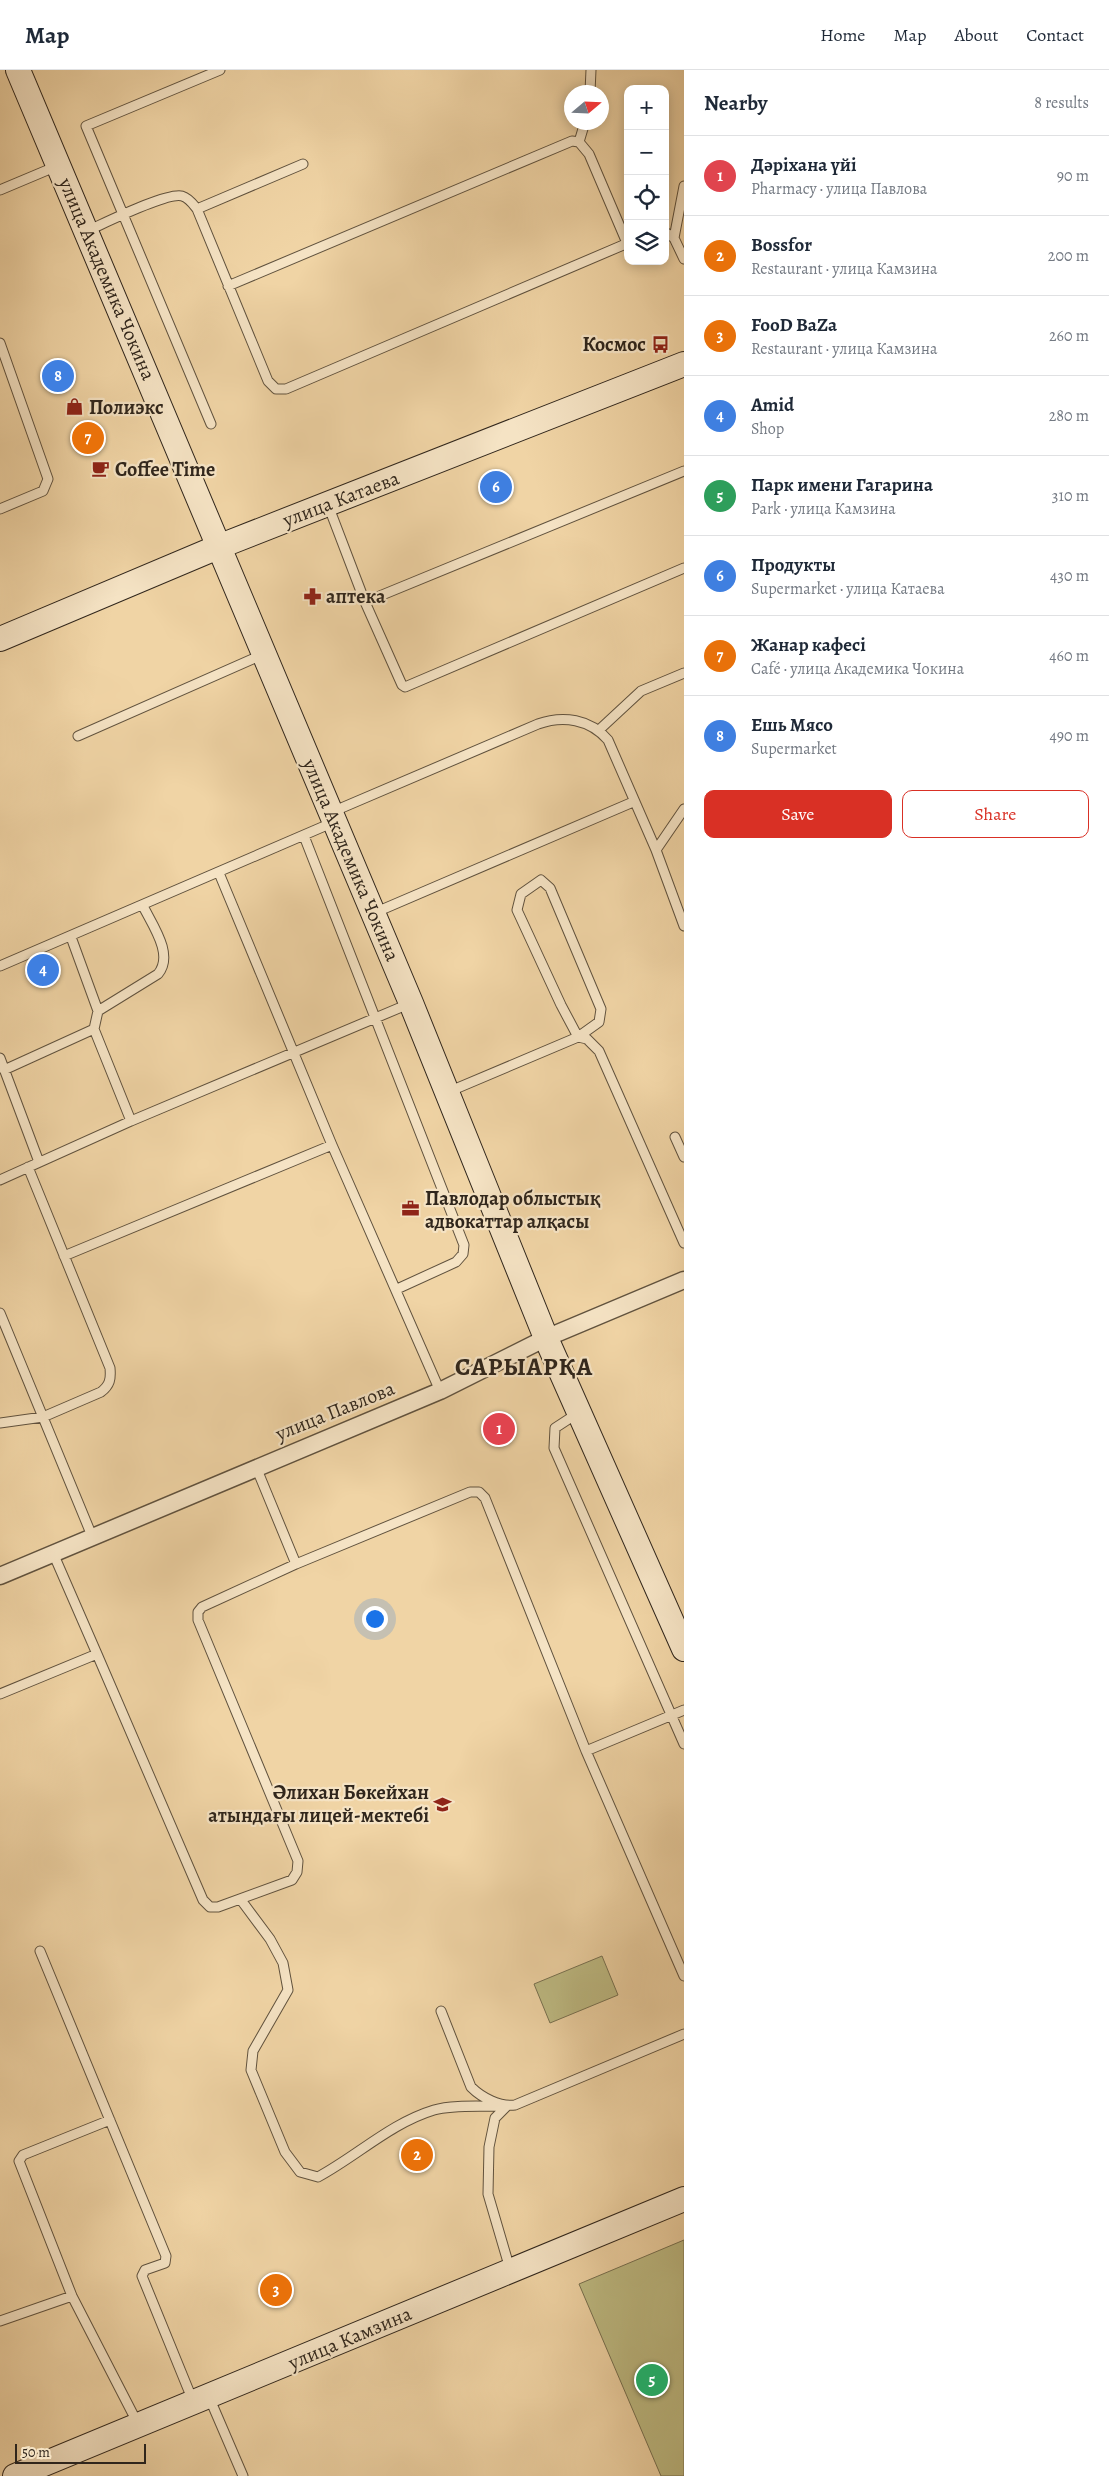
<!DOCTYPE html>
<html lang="en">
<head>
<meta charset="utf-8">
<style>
  body { margin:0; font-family:Alegreya,serif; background:#f6f6f7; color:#1f2937 }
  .controls { position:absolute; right:15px; top:15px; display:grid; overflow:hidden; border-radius:10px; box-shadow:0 2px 12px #0003 }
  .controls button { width:45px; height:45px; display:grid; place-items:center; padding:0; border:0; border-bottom:1px solid #e0e1e3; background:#fff; color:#1f2937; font:25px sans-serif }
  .compass { position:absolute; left:564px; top:15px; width:45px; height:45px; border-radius:50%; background:#fff; box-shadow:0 2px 12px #0003; rotate:71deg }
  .scale { position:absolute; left:15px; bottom:12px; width:131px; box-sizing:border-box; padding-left:5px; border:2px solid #30261c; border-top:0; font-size:14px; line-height:18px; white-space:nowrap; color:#30261c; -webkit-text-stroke:4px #f5e3c4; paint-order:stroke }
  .you { position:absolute; left:374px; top:1548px; width:18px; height:18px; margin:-12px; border:4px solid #fff; border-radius:50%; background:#1a73e8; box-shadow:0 0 0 8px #1a73e833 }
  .badge { display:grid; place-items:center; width:32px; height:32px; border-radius:50%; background:#d93025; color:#fff; font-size:16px; font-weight:700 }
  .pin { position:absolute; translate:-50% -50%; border:2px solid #fff; box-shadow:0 1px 5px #0006 }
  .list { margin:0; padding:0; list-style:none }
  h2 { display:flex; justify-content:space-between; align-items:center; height:65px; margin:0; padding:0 20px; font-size:21px }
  h2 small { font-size:16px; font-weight:400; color:#747a83 }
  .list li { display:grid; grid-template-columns:32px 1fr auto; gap:15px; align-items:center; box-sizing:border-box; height:80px; padding:0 20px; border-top:1px solid #e0e1e3 }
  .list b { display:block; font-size:19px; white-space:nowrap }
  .list p { margin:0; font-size:16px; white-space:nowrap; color:#747a83 }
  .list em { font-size:16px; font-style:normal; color:#747a83 }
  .actions { display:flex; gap:10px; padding:15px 20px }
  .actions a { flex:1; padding:11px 0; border:1px solid #d93025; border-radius:10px; text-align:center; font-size:18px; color:#d93025 }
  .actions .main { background:#d93025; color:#fff }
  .icon { flex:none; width:28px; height:28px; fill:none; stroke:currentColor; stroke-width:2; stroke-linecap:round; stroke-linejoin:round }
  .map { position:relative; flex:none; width:684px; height:2406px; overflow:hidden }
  header { display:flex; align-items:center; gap:30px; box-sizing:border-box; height:70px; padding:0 25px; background:#fff; border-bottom:1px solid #e0e1e3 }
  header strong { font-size:24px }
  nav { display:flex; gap:28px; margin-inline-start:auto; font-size:18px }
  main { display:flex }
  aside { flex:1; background:#fff }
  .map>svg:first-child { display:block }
  .green { fill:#bebb83; stroke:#777050 }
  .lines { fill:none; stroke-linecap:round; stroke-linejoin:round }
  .lane-casing { stroke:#60523e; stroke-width:11 }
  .street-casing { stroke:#60523e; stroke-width:19 }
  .secondary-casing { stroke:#30261c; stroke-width:26 }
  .lane { stroke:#f5e3c4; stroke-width:9 }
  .street { stroke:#f5e3c4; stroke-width:16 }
  .secondary { stroke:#f5e3c4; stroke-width:24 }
  .labels { text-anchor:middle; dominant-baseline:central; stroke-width:4.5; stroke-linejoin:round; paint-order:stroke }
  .street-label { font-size:20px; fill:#30261c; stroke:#f5e3c4 }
  .poi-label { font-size:20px; font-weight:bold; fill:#30261c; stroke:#f5e3c4; text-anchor:start }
  .district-label { font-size:25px; font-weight:bold; letter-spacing:1px; fill:#30261c; stroke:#f5e3c4 }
</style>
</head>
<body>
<header>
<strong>Map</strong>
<nav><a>Home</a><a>Map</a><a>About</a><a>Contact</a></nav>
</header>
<main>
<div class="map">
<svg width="684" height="2406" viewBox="0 0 684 2406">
  <rect width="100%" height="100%" fill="#f0d4a5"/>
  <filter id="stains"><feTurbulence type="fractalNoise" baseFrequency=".004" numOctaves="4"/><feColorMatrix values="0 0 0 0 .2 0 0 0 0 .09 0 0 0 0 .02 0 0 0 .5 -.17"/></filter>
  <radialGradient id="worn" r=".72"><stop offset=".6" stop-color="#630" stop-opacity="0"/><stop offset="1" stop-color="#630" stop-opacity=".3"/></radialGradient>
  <path class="green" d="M602,1886L618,1925L550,1953L534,1914Z
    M684,2170V2406H661L579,2214Z"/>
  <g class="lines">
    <defs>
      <path id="lane" d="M590,22L591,0
        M579,72L585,52
        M0,120L57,96
        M197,139L303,94
        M87,161C105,153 167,122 182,126C189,128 193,134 197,139L268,311L276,319H286L628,173
        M665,162L674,168L684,189
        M674,168L684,116
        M228,216L572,71L579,72L589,84L627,173
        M0,273L48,409L43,421L0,439
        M211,354L86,56L220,0
        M328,435L365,532L402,615L405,617L684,498
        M365,532L684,401
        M599,660L641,621L684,603
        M78,666L264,584
        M332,742L538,654C563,645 590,649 608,670L656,780L684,856
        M304,766L464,1175L463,1184L456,1192L397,1219
        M656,780L684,739
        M219,803L332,1075L440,1321
        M541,810L550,818L601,939L599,952L578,967L561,935L517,840L521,824Z
        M374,843L633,732
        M71,867L98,941
        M0,896L334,752
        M94,959L131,1051
        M0,988L39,1092
        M4,1000L94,959L98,941L158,904C174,885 153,856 143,836
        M448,1022L578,967L587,969L599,981L684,1173
        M675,1067L684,1087
        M0,1110L131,1051L411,933
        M64,1186L332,1075
        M0,1243L92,1466
        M578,1343L555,1358L554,1378L684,1674
        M0,1353L43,1347L101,1322C110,1315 111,1309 110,1298L28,1097
        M256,1397L296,1494
        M97,1584L203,1830L210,1837H218L292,1810L297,1802L298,1791L198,1550V1542L202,1537L296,1494L470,1422H479L485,1428L586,1681L684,1906
        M0,1624L97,1584L53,1483
        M586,1681L684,1640
        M241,1830L270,1869L283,1893L288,1920L253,1981L251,2000L285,2082L300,2102L318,2107C357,2086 391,2053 434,2040C454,2034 486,2037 507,2036L495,2048L489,2077L488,2124L510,2199
        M40,1881L166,2186L165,2193L145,2200L142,2206L193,2331
        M441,1941L471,2017C482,2028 500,2037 515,2035L684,1964
        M110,2050L23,2085L19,2091L72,2226L138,2354
        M0,2251L72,2226
        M209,2327L243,2406"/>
      <path id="street" d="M0,1506L440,1321L546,1268L684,1210"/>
      <path id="secondary" d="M18,0L411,933L546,1268L684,1579
        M0,569L218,477L684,294
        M15,2406L684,2129"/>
    </defs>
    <use href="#lane" class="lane-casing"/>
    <use href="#street" class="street-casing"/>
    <use href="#secondary" class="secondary-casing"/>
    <use href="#lane" class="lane"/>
    <use href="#street" class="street"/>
    <use href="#secondary" class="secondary"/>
  </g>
  <defs>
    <symbol id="bus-bare" viewBox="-9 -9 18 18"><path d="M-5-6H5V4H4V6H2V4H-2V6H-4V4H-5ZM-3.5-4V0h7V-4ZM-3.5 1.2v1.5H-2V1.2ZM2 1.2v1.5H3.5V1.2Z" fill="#8f2418" stroke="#f5e3c4" stroke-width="2.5" paint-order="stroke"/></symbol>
    <symbol id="shop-bare" viewBox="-9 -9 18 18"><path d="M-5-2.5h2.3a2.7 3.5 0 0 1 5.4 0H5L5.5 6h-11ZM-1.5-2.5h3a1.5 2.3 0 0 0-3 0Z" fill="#8f2418" stroke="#f5e3c4" stroke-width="2.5" paint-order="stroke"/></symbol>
    <symbol id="cafe-bare" viewBox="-9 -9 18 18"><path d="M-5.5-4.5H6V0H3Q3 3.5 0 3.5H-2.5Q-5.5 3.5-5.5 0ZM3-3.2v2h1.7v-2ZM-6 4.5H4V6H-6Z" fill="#8f2418" stroke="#f5e3c4" stroke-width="2.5" paint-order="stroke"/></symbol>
    <symbol id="pharmacy-bare" viewBox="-9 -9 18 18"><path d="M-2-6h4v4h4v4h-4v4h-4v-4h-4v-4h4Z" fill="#8f2418" stroke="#f5e3c4" stroke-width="2.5" paint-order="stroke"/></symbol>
    <symbol id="office-bare" viewBox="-9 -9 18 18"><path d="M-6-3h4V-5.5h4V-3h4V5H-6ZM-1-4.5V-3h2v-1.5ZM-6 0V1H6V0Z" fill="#8f2418" stroke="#f5e3c4" stroke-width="2.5" paint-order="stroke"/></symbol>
    <symbol id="school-bare" viewBox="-9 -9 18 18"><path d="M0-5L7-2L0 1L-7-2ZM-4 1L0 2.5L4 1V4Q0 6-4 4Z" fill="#8f2418" stroke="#f5e3c4" stroke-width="2.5" paint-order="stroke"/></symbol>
  </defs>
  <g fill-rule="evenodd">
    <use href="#bus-bare" x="648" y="262" width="25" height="25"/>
    <use href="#shop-bare" x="62" y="324" width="25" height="25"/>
    <use href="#cafe-bare" x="88" y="386" width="25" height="25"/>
    <use href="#pharmacy-bare" x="300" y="514" width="25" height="25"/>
    <use href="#office-bare" x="398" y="1126" width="25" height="25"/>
    <use href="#school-bare" x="430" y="1722" width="25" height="25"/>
  </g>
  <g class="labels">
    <g class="street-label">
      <text transform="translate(107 209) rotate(67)">улица Академика Чокина</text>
      <text transform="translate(341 429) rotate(-21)">улица Катаева</text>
      <text transform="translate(351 790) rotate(67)">улица Академика Чокина</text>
      <text transform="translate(335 1341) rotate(-22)">улица Павлова</text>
      <text transform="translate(350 2268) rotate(-23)">улица Камзина</text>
    </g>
    <g class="poi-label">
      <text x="646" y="274" text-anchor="end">Космос</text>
      <text x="89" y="337">Полиэкс</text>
      <text x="115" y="399">Coffee Time</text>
      <text x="326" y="526">аптека</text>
      <text x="425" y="1128">Павлодар облыстық<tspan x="425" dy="23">адвокаттар алқасы</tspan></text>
      <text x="429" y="1722" text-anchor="end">Әлихан Бөкейхан<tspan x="429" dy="23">атындағы лицей-мектебі</tspan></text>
    </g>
    <g class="district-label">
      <text x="524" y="1297">САРЫАРҚА</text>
    </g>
  </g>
  <rect width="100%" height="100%" filter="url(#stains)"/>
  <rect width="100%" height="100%" fill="url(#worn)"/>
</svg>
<div class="controls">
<button>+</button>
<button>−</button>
<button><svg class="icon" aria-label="locate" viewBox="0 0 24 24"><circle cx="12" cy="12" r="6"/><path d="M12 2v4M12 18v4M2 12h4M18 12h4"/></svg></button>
<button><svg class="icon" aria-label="layers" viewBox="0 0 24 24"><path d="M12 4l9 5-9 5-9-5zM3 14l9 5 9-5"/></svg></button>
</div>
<svg class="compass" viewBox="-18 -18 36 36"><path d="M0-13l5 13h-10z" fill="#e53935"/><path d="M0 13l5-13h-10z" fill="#747a83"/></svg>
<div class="scale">50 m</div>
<div class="you"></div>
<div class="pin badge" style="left:499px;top:1359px;background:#e0444e">1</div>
<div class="pin badge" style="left:417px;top:2085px;background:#e8710a">2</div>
<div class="pin badge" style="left:276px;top:2220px;background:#e8710a">3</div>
<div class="pin badge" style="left:43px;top:900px;background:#3f7fe0">4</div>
<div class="pin badge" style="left:652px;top:2310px;background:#2e9e5b">5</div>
<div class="pin badge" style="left:496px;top:417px;background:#3f7fe0">6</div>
<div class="pin badge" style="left:88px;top:368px;background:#e8710a">7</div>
<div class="pin badge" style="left:58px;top:306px;background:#3f7fe0">8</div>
</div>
<aside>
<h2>Nearby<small>8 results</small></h2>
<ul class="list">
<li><span class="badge" style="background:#e0444e">1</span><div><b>Дәріхана үйі</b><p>Pharmacy · улица Павлова</p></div><em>90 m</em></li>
<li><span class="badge" style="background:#e8710a">2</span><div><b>Bossfor</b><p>Restaurant · улица Камзина</p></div><em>200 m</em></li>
<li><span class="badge" style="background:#e8710a">3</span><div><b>FooD BaZa</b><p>Restaurant · улица Камзина</p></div><em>260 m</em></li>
<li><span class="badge" style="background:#3f7fe0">4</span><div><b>Amid</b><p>Shop</p></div><em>280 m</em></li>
<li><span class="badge" style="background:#2e9e5b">5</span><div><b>Парк имени Гагарина</b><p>Park · улица Камзина</p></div><em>310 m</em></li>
<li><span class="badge" style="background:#3f7fe0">6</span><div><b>Продукты</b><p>Supermarket · улица Катаева</p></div><em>430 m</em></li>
<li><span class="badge" style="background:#e8710a">7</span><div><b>Жанар кафесі</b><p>Café · улица Академика Чокина</p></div><em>460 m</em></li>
<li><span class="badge" style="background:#3f7fe0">8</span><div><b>Ешь Мясо</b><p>Supermarket</p></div><em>490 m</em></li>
</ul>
<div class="actions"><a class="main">Save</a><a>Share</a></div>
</aside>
</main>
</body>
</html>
